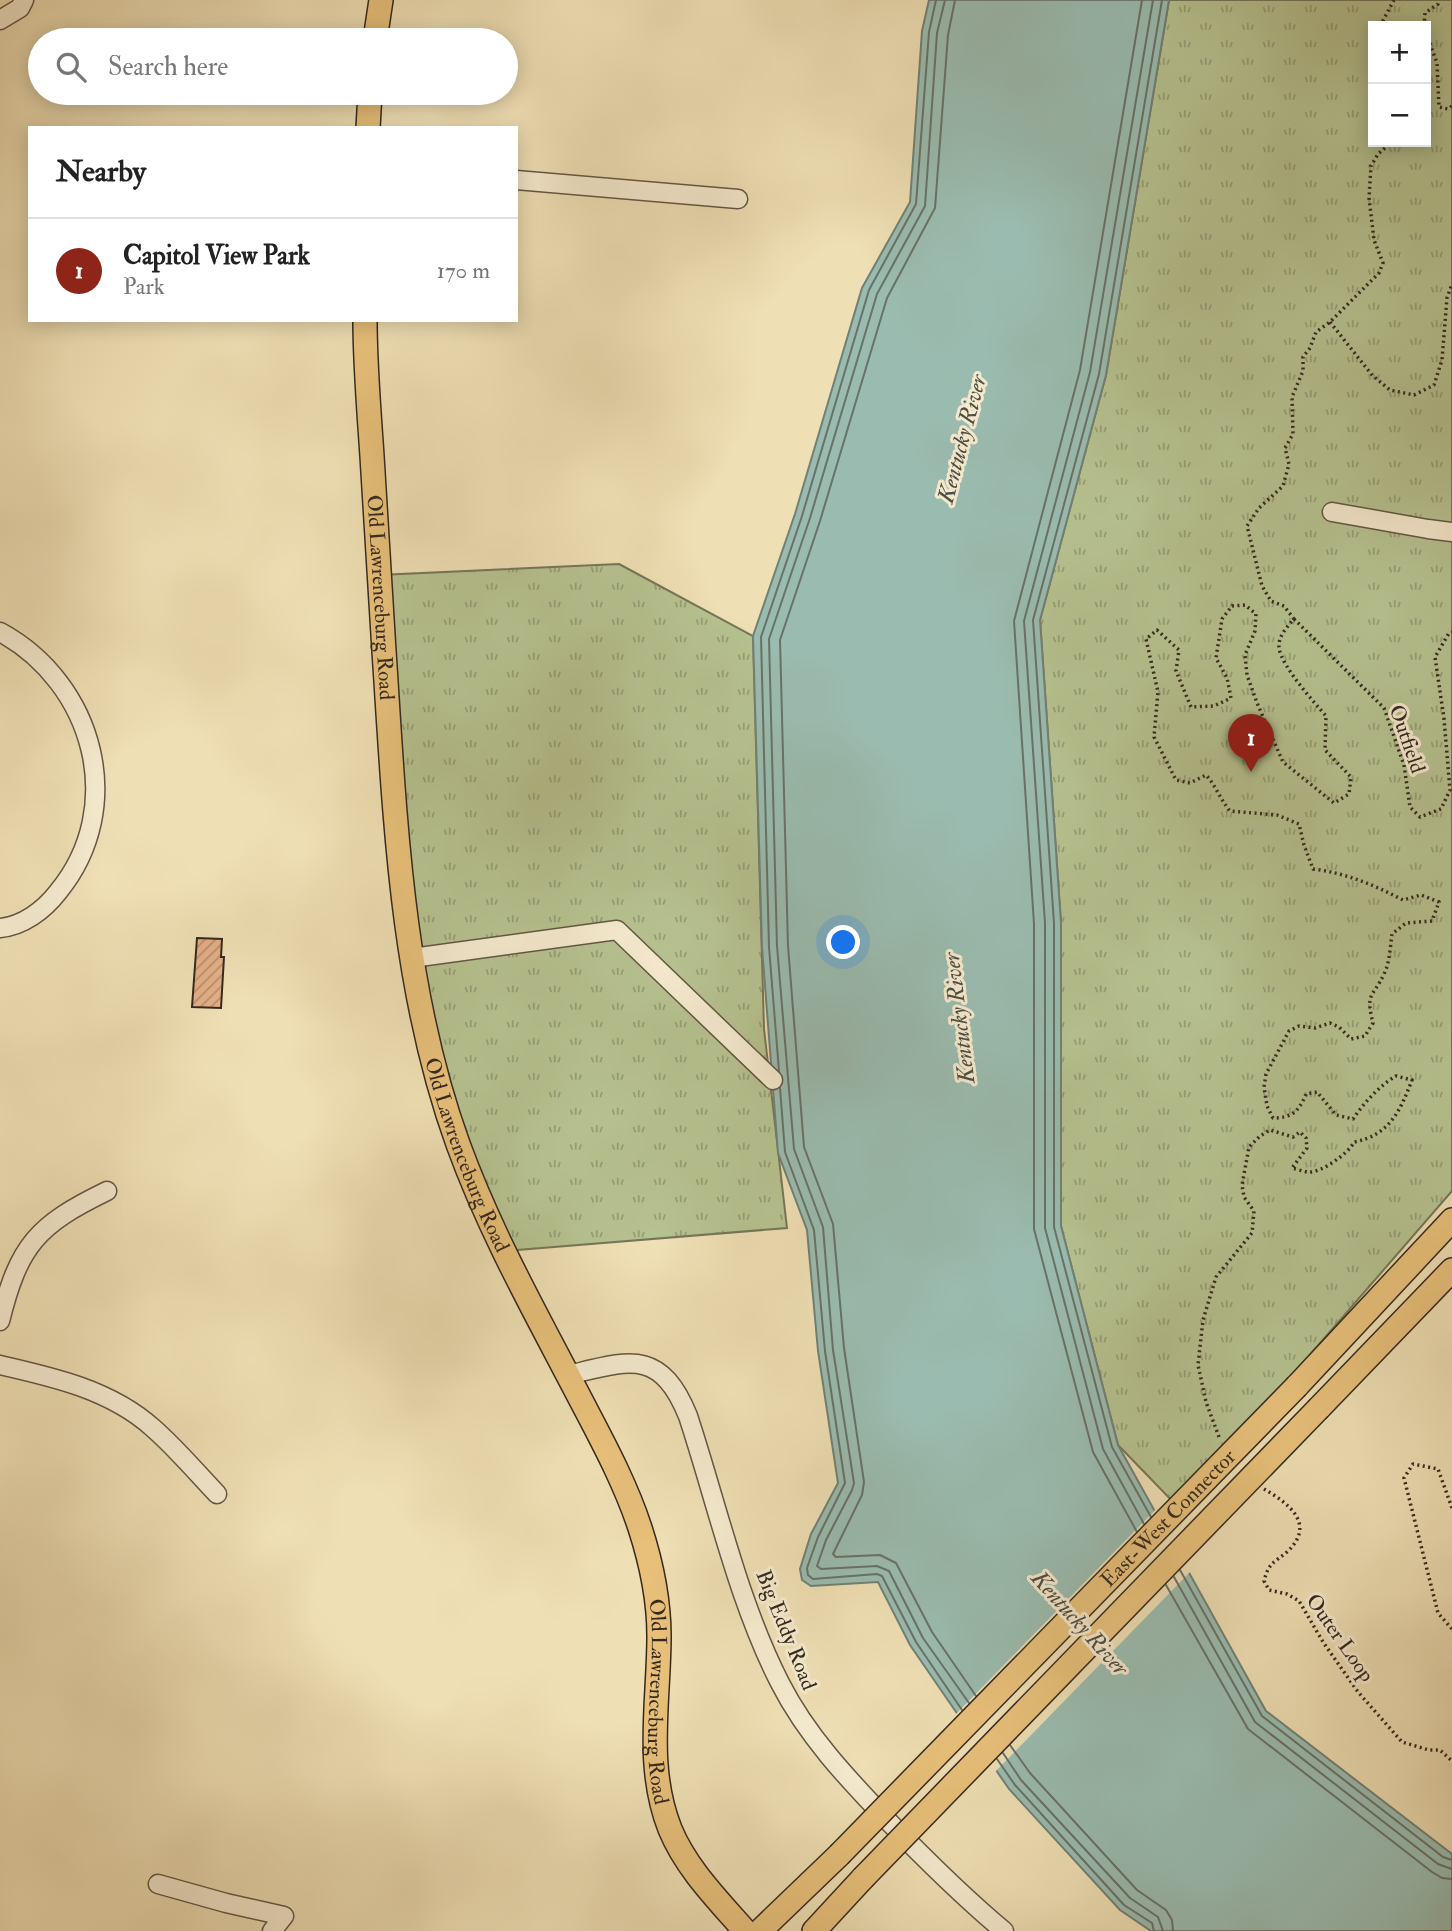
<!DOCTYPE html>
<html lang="en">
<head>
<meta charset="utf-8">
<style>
  body { margin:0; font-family:"IM FELL Double Pica",serif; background:#f6f6f6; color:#222 }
  .controls { position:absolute; right:21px; top:21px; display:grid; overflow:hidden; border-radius:0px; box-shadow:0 4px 18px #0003 }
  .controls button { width:63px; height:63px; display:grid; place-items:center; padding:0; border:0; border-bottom:2px solid #e0e0e0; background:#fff; color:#222; font:35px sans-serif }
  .you { position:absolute; left:844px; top:943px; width:24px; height:24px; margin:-18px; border:5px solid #fff; border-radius:50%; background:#1a73e8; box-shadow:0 0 0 10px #1a73e833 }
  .badge { display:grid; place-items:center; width:46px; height:46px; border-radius:50%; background:#8f2418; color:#fff; font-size:23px; font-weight:700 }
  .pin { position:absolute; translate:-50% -58px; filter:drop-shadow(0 2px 4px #0008) }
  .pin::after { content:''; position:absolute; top:37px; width:24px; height:21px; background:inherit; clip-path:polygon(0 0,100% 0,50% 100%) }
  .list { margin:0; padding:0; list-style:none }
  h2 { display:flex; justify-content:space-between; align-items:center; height:91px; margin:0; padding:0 28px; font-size:30px }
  h2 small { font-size:23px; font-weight:400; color:#767676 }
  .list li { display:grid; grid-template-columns:46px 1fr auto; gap:21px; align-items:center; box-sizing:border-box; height:105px; padding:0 28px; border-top:2px solid #e0e0e0 }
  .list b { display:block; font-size:26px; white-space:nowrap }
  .list p { margin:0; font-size:23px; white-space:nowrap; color:#767676 }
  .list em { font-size:23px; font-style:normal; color:#767676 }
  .icon { flex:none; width:38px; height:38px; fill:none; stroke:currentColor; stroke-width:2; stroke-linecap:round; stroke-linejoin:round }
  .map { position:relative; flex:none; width:1452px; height:1931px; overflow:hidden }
  .search { position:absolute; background:#fff; box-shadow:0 4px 18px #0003; left:28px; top:28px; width:490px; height:77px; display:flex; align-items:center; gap:18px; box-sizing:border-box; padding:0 24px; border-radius:38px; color:#767676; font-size:26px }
  .panel { position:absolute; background:#fff; box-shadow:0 4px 18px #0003; left:28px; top:126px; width:490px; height:196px; border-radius:0px }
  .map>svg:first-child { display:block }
  .park { fill:url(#park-tufts); stroke:#757658; stroke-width:2; fill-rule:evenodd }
  .water { fill:#9abcb0; stroke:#718176; stroke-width:2 }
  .pier { fill:#efdfb4 }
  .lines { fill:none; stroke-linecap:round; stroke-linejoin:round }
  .shore { stroke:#677268; stroke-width:2 }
  .building { fill:url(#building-hatch); stroke:#34291f; stroke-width:2 }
  .minor-casing { stroke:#635644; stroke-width:21 }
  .major-casing { stroke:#34291f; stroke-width:26 }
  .path { stroke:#34291f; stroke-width:3.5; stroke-dasharray:2 3.5; stroke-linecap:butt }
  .minor { stroke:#f5eace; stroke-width:18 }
  .major { stroke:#e8c07a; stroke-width:23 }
  .major-bridge-casing { stroke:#34291f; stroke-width:26; stroke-linecap:butt }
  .major-bridge { stroke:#e8c07a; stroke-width:23 }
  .labels { text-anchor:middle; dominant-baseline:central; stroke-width:6; stroke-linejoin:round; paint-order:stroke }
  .street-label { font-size:21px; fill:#34291f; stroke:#f5eace }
  .water-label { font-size:23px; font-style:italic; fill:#4e4e43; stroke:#f5eace }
</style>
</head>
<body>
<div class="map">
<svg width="1452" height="1931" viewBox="0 0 1452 1931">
  <defs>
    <pattern id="park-tufts" width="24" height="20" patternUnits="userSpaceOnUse" patternTransform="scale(1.75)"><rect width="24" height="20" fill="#b6c290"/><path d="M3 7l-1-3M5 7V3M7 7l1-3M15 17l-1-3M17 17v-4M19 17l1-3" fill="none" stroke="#959e75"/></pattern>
    <pattern id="building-hatch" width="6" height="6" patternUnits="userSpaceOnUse" patternTransform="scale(1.75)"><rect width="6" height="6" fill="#e3af87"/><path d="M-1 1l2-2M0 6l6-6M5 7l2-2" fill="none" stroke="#b98e6e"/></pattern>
  </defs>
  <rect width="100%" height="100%" fill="#efdfb4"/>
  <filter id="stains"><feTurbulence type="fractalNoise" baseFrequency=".00286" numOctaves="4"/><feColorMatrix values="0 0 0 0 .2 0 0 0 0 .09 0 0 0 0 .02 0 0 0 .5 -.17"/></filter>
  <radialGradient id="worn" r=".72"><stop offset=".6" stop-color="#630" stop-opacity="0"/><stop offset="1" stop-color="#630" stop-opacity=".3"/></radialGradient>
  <path class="park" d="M1169,0H1452V1191L1178,1507L1118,1445L1061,1226V923L1040,620L1106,375ZM1373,26H1426V142H1373Z
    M619,564L753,636L764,1029L787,1228L493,1252L426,1005L379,575Z"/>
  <path class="water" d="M929,0H1169L1106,375L1040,620L1061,923V1226L1118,1445L1266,1711L1452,1854V1931H1151L1120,1910L1009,1789L910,1645L878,1582L811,1586L802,1580L800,1569L811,1534L838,1483L818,1351L807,1230L778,1153L762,947L753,636L795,514L862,288L910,202L922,31Z"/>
  <path class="pier" d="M1157,1508L1192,1570L994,1773L954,1716Z"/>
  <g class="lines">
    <path class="shore" d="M945,0L937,33L925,206L877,294L810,518L769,639L777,946L794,1149L823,1227L833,1350L854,1483L852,1490L826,1540L817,1566L821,1569L877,1566L889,1571L923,1638L969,1703
      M955,0L948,35L935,208L887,298L820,521L780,640L788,946L804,1147L833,1224L844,1348L864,1482L862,1495L833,1554L836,1557L880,1555L896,1563L932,1632L976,1696
      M779,1071L769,947L761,637L802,516L869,290L916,204L929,32L936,0
      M780,1088L785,1152L814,1230L825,1351L845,1483L818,1537L807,1568L808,1575L813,1579L877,1574L882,1576L916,1642L962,1710
      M1151,1517L1112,1447L1054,1227V923L1033,620L1099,374L1162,0
      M1144,1524L1103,1449L1045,1228V923L1024,621L1090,372L1153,0
      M1137,1532L1093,1452L1034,1229V924L1014,621L1080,370L1142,0
      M1180,1570L1262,1716L1443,1857L1452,1860
      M1174,1577L1255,1722L1438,1864L1452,1869
      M1166,1585L1248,1729L1432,1872L1442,1878L1452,1879
      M1010,1745L1030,1773L1137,1890L1166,1910L1172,1920L1173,1931
      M1003,1753L1021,1780L1130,1898L1158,1917L1163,1931
      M997,1759L1015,1785L1124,1905L1152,1923L1154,1931"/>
  </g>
  <path class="building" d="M197,938L222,939L221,957H224L221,1008L192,1007Z"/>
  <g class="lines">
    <defs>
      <path id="minor" d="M0,20L20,8L24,0
        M516,180L738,199
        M1332,512L1428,529L1452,532
        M0,632C94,683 128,807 58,892C44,910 23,926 0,928
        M412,958L617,930L773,1080
        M0,1321C19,1245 37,1225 107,1191
        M0,1365C53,1377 111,1390 153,1428C176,1448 196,1472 217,1494
        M568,1375C628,1361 660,1347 688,1416C717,1504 738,1601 780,1683C807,1736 847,1778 888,1821C925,1859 963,1897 1004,1931
        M158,1884L226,1903L284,1916L272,1931"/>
      <g id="major">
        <path d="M375,40L381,0"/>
        <path d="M368,128L370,93"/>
        <path id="s1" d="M365,320C365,365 369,411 372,456C376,521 380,586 384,651C395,816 401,987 458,1144C491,1235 539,1319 583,1404C604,1444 626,1485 640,1528C651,1562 659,1600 659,1636C659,1701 645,1766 670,1829C686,1868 717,1899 745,1931"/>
        <path d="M1297,1386L1452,1220"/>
        <path d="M1319,1408L1452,1270"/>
        <path d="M760,1931L839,1855"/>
        <path d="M814,1931L863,1878"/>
      </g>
    </defs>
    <use href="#minor" class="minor-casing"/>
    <use href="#major" class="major-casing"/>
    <path class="path" d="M1380,26L1394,0
      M1424,26L1425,13L1438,4L1439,0
      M1426,33L1437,63L1439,107L1448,109L1452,106
      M1330,322L1372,375L1390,390L1414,395L1434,385L1442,360L1447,298L1452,284
      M1294,619L1384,708L1404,765L1410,807L1420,817L1441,809L1450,790L1444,719L1435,657L1449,633L1452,632
      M1219,1437L1206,1402L1198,1365L1203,1320L1216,1277L1252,1233L1254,1211L1244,1197L1242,1185L1249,1147L1260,1136L1270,1130L1293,1137L1300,1132L1306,1138L1307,1148L1292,1168C1297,1169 1304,1172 1309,1172C1321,1173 1349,1153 1354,1142C1390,1135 1400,1111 1412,1080L1396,1076C1379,1086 1364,1103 1353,1119L1336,1115L1317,1092L1306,1094C1299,1111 1292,1118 1273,1118L1267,1106L1264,1087L1266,1074L1289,1031L1299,1026L1315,1028L1330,1023L1339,1027L1351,1039L1365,1036L1373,1023C1365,992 1373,998 1384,974C1390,962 1390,947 1392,934L1406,923L1432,921L1439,902L1421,895L1403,900C1374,885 1346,873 1313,869L1304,845L1299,824L1277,815L1230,811C1220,799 1216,786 1206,775L1190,783L1176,780L1154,737L1158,692L1146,639L1157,630L1179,650L1176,671L1191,707L1214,706L1231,698L1227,678L1216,658L1222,619L1232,606L1245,605L1256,614L1255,631L1245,655L1247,675L1257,703L1283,762L1334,803L1349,794L1351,777L1325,750L1326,716C1314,702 1282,667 1279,648C1278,636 1287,627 1294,619L1284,606L1271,601L1262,586L1247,526L1259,508L1283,486L1289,464L1285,448L1293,434L1292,397L1303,371V357L1310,348L1316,332L1330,322L1379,273L1383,263L1374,240L1369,198L1371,166L1378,154L1392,142
      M1264,1489C1288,1503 1317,1524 1287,1552C1274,1563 1269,1562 1264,1581L1269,1590L1287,1594L1299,1601L1323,1642L1358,1692L1402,1742L1429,1750H1440L1452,1761
      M1452,1508L1438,1469L1413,1464L1404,1478L1438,1613L1452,1629"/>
    <use href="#minor" class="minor"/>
    <use href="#major" class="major"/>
    <defs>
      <g id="major-bridge">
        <path id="s2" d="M839,1855L1297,1386"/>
        <path d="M863,1878L1319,1408"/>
      </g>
    </defs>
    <use href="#major-bridge" class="major-bridge-casing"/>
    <use href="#major-bridge" class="major-bridge"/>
  </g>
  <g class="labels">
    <g class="street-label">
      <text stroke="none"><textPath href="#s1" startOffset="278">Old Lawrenceburg Road</textPath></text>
      <text transform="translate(1407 739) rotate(71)">Outfield</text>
      <text stroke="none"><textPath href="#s1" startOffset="845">Old Lawrenceburg Road</textPath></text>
      <text stroke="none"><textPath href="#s2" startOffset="471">East-West Connector</textPath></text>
      <text transform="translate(786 1630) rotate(68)">Big Eddy Road</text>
      <text transform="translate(1340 1638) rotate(55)">Outer Loop</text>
      <text stroke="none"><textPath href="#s1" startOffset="1433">Old Lawrenceburg Road</textPath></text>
    </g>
    <g class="water-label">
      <text transform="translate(962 439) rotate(-75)">Kentucky River</text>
      <text transform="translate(959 1018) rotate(-97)">Kentucky River</text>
      <text transform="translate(1080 1623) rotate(48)">Kentucky River</text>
    </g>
  </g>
  <rect width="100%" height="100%" filter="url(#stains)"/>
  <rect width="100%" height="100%" fill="url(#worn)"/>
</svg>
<div class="controls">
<button>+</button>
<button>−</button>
</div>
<div class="you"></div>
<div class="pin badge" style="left:1251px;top:772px">1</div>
<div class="search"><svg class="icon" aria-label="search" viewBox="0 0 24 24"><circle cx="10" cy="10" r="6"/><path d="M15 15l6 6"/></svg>Search here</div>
<section class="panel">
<h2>Nearby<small></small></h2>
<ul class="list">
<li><span class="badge">1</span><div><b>Capitol View Park</b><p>Park</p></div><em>170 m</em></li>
</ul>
</section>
</div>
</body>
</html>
